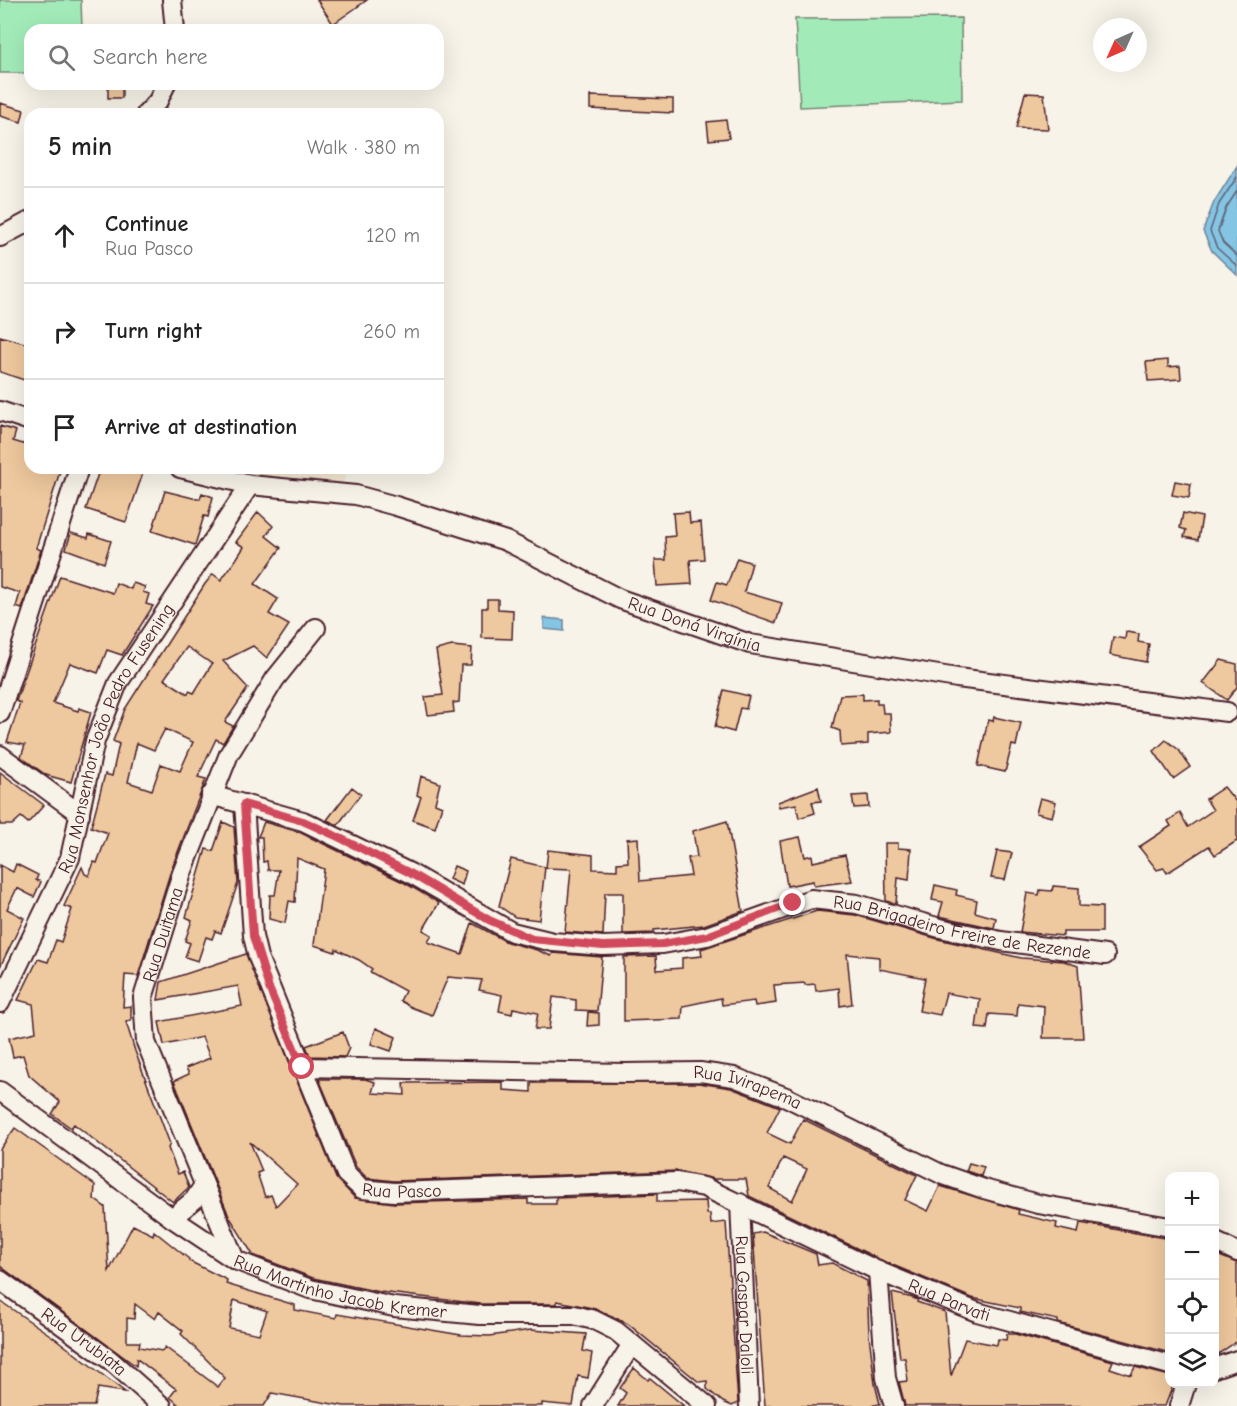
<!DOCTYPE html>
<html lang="en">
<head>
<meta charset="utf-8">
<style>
  body { margin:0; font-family:"Comic Neue",sans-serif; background:#f2f2f2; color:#222 }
  .controls { position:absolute; right:18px; bottom:18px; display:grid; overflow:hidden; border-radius:12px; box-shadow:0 6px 24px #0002 }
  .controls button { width:54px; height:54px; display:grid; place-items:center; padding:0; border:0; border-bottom:2px solid #e0e0e0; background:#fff; color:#222; font:30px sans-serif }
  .compass { position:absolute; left:1093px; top:18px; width:54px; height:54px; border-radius:50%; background:#fff; box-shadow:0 6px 24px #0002; rotate:225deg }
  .stop { position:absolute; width:18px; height:18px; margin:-14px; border:4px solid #d1495b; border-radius:50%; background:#fff }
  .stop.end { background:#d1495b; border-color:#fff; box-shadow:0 2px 6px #0008 }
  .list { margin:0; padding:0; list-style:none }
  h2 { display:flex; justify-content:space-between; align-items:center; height:78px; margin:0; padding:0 24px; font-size:26px }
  h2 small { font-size:20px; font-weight:400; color:#767676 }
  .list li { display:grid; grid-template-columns:39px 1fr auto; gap:18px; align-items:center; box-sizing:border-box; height:96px; padding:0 24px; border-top:2px solid #e0e0e0 }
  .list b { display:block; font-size:22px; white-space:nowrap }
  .list p { margin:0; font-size:20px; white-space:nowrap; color:#767676 }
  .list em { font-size:20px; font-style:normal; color:#767676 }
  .icon { flex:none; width:33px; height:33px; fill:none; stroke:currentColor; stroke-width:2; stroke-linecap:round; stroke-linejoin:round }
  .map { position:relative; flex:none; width:1237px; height:1406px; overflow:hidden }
  .search { position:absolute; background:#fff; box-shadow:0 6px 24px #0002; left:24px; top:24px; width:420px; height:66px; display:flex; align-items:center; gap:15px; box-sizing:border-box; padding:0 21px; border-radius:18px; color:#767676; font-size:22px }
  .panel { position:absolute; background:#fff; box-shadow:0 6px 24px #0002; left:24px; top:108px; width:420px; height:366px; border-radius:18px }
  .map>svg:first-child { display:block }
  .built { fill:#f4e6d2 }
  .green { fill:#a2ebb9; stroke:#768572; stroke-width:1.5 }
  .water { fill:#84c5e4; stroke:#6d839a; stroke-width:1.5 }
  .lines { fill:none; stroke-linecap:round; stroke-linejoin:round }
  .shore { stroke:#616175; stroke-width:1.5 }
  .building { fill:#eec89e; stroke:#4a1f2b; stroke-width:1.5; fill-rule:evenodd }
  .minor-casing { stroke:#4a1f2b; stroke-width:22 }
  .minor { stroke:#f7f3e8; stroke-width:18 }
  .route { stroke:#d1495b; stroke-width:8 }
  .labels { text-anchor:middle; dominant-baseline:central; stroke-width:5; stroke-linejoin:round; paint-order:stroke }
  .street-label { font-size:18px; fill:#4a1f2b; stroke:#f7f3e8 }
</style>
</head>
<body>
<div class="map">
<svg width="1237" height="1406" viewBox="0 0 1237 1406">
  <rect width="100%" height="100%" fill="#f7f3e8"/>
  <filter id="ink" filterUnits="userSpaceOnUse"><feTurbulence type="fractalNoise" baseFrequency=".0167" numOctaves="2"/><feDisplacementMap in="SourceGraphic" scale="12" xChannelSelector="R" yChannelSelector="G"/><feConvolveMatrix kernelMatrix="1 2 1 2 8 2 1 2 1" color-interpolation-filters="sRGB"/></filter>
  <g filter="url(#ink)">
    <path class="built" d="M189,468H348L340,492Z"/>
    <path class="green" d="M0,0H81L82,30H30V73H0Z
      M961,18L962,100L800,107L795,19Z"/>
    <path class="water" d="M1237,166V275L1212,251L1203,231L1214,202Z
      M544,618L564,620V631L544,629Z"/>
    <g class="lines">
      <path class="shore" d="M1237,177L1219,204L1210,231L1217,248L1237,266
        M1237,191L1226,208L1218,231L1223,243L1237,256"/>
    </g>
    <path class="building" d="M317,0H367L333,24Z
      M108,84H122V98H108Z
      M1025,93L1044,94L1048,129L1016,128Z
      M590,96L673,99V113L590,109Z
      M0,103L24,110L21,122L0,116Z
      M726,120L729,138L709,140L707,122Z
      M0,336L28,344L30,382L0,372Z
      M1168,360V367L1180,366L1181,379L1148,381L1146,362Z
      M0,426L16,431L13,441L30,446V468H61L36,548L41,550L22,609L16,607L20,593L0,587Z
      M100,468H127L143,473L126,522L86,509Z
      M1175,481L1191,484L1189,498L1172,495Z
      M165,491L197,499H200L202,493L213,497L208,517L204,516L195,545L152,531Z
      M258,512L273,526L266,536L281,548L255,584L278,599L269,614L289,625L267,658L253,646L223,661L248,688L225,722L233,726L232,728L223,743L216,739L198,777L206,779L171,870L138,976L125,975L123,1007L131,1006V1020L126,1022L135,1051L170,1144L168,1148L178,1174L183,1172L189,1187L173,1202L74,1124L71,1128L52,1114L60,1102L29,1075L23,1055L13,1057L9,1038L36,1032L33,1004L18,1000L38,959L48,962L56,940L61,942L72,909L64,906L82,867L85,874L89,876L94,862L97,863L108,833L91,827L105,774L112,776L119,744L113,741L125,709L205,584L213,574L221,580L235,561L244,547L236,542ZM187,647L212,664L194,693L189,691L188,694L164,679ZM165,729L193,742L180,771L161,764L152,790L128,782L137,743L154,750Z
      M689,512L690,523L701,522L704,559L690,560L692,584L657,586L655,560H666L665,537L675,536L673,513Z
      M1183,513L1202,517L1198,540L1184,537L1186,530L1180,528Z
      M71,533L88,538L89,534L111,541L104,563L66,549Z
      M737,558L752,563L744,592L782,603L776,623L711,600L717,582L727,585Z
      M60,576L113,593L116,583L131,589L133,583L145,587L143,592L149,594L146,604L153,606L122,655L107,650L98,673L70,663L53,703L78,711L79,708L91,712L71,782L46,775L21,757L25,745L7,742L20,703L16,701Z
      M487,599H498V609L513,610L512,639L482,638V608H487Z
      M1126,632L1139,634L1138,642L1149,644L1146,662L1110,655L1113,637L1125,639Z
      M452,646L472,648L471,665H461L459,702L453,703L454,712L428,715L425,697L443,695L436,650Z
      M1221,660L1237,664V687L1227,700L1203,683Z
      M724,690L749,696L746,709L740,708L734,732L715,727Z
      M863,694V700L877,699V704H882L883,713H890L891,732L868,734V744L841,746L840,731L832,728L840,695Z
      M994,717L1021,723L1016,746L1012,745L1005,772L978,766L988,720L993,721Z
      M1166,740L1179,750L1190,767L1173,779L1154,751Z
      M0,772L44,805L28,823L21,817L12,825H0Z
      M421,776L440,783L435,803L442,806L435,828L413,820L421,797L417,795Z
      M352,787L361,794L343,818L338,825L327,820Z
      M818,787L821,801L812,802L815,813L799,818L796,804L779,807L778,802Z
      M1224,787L1237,803V841L1215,855L1209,846L1167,873L1164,868L1157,870L1139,847L1171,826L1168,821L1180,813L1188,827L1213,810L1206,799Z
      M868,795L869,807L854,808L852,796Z
      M1040,798L1056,802L1052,817L1036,813Z
      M727,821L743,911L704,925L654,930V933L623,934V893H605L603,935L565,932L571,869L546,868L548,850L593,855V869L617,870V863L628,862L627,839L638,838L640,881L691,876L688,858L697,857L693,831Z
      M223,822L234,827L238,883L221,933L215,931L212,939L206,937L198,961L185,957L190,943L185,941L192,920L186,917L206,849L213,851Z
      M264,822L299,832L405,883L439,903L423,930L432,935L428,942L462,954L472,923L507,942L537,950L551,956L553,953L602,957L597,1011L576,1010V1000L553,997L549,1029H535L538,1013L513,1008L512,1014L499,1011L502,995L479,990L482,980L448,977L432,1015L413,1008L400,1001L405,991L370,972L372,969L359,960L336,949L335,952L314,945L324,869L297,858L295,902L289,901L285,923L269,919L270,895H275L279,870H268L267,861L263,862L262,837H258Z
      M800,837L805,857L812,855L813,862L845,855L852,881L814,886L813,881L787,886L780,841Z
      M885,843H898V848L911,849L909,880L898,878L896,904L886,901Z
      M997,851L1012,853L1005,880L991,878Z
      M511,859L545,867L539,920L515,917L499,906Z
      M16,864L38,875L36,880L41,882L34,897L17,888L7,909L24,918L0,967V865L13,872Z
      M454,866L466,871L462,885L449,879Z
      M935,885L957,890L956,895L977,900L975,912L996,918L994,928L939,916L943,902L932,900Z
      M1053,886L1079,888V906L1102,907V932H1063V936L1020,932L1027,893L1039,895L1040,890L1052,891Z
      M817,911L855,915L938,939L1021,958L1064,961L1078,966L1083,1038H1043L1044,1006L1018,1003L1017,1016L989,1014L987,1029L976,1028L980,999L946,993L940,1015L919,1011L925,978L879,969V957L847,954L852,1004L840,1006L839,988L816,991L815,984L805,985V983L774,985L776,1003L755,1006L754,1001L722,1005L721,998L683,1006L682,1019L624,1021V957L656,956L657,970L682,968V958L702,956L701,949Z
      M246,954L336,1178L355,1198L394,1203L528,1199V1204H556V1198L657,1194V1202L706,1201L707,1214H710L711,1224L726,1222L738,1403L732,1406L723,1402L707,1389V1381L699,1382L628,1324L597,1309L557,1301V1304H481L380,1292L313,1278L253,1255L229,1216L174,1081L189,1074L186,1068L210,1058L202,1037L164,1045L159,1022L242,1006L238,986L158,1000L161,982ZM250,1142L297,1184L276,1206L271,1195L265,1197L257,1173L262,1171Z
      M588,1012L599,1013V1025L587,1026Z
      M376,1028L396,1037L391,1051L371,1044Z
      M343,1032L349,1048L345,1057L310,1056L306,1046Z
      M319,1079H365L375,1082L372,1093L405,1095L404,1083L503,1082V1090L531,1092V1083H699L731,1088L780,1107L767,1133L790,1144L803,1119L917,1175L905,1200L928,1211L940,1186L1019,1210L1018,1214L1057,1223L1056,1228L1078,1233L1080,1223L1170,1239V1315L1166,1328L1170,1329V1353L1058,1323V1320L1020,1312V1308L972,1298L883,1261L749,1196L746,1179H714L677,1171L394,1181L367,1178L356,1167ZM783,1158L807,1169L792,1201L769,1188Z
      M15,1128L95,1185L94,1199L105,1207L109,1271L133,1225L153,1235L154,1231L189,1259V1261L227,1280L226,1284L295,1305V1310L336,1318L337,1314L461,1335L490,1336L531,1330L586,1334L583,1351L592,1353L588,1378L578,1376L573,1406L542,1403V1406H344L272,1393L264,1406H180L170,1397L176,1389L137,1359L136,1366L0,1266V1149ZM234,1300L267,1311L259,1334L229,1328ZM135,1304L155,1319L159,1312L183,1331L181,1334L225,1378L218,1387L165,1347L162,1351L139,1347L140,1342H127V1318L134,1319Z
      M969,1163L984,1167L981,1176L966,1171Z
      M763,1232L816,1254L818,1265L832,1263L867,1281L869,1335L875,1384L880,1404L869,1406H765L753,1234Z
      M1215,1254L1237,1263V1341L1215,1356Z
      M892,1293L913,1298L918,1300L917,1302L945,1312L951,1376L965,1339L997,1345L998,1339L1006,1340L1007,1334H1015L1113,1361L1110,1368L1131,1375L1135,1367L1170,1376V1383H1174L1165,1406H905L899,1382L908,1381L905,1358H900Z
      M0,1301L56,1339L125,1392L98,1388L94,1406H0Z
      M634,1368L648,1380L650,1378L684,1406H618L626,1393L620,1388Z"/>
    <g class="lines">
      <defs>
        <g id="minor">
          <path d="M172,0L175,30"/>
          <path d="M146,114L158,101L166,84"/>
          <path d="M0,237L30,221"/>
          <path d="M0,411L30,421"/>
          <path id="s1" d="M180,468L250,485L356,495L396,506L506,541L620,599L750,644L957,678L1227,712"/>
          <path d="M0,713L79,468"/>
          <path d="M0,755L80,814"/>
          <path id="s2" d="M211,795L303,821L410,873L512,932L553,942L603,946L663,944L707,936L811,899L857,904L940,928L1001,941L1105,955"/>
          <path id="s3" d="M244,804L253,936L258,957L346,1174L362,1189L394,1192L677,1182L704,1187L878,1271L977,1312L1170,1365"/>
          <path id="s4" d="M0,1003L70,858L95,741L118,683L250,485"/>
          <path id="s5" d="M302,1067L625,1073L700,1072L734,1077L786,1097L941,1174L984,1189L1038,1204L1170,1227"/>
          <path id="s6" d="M0,1091L172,1218L235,1260L310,1289L394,1307L480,1315H574L594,1320L616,1331L707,1406"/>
          <path id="s7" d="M740,1203L749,1406"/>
          <path d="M172,1218L194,1200L204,1185"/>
          <path d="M1214,1241L1237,1252"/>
          <path id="s8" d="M235,1260L146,1042L143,998L182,873L229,754L275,679L316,628"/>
          <path d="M878,1271L886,1378L894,1406"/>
          <path id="s9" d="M0,1280L110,1360L162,1406"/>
          <path d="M1214,1368L1237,1360"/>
          <path d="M593,1406L632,1344"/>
          <path d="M1179,1406L1186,1384"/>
        </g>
      </defs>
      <use href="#minor" class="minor-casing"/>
      <use href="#minor" class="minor"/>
    </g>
  </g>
  <g class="lines" filter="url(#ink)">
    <path class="route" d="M302,1067L269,988L253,936L244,804L303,821L334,835L410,873L489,920L532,939L603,946L663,944L707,936L793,903"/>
  </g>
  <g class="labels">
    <g class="street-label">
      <text stroke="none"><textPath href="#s1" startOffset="542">Rua Doná Virgínia</textPath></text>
      <text stroke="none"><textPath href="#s4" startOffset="291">Rua Monsenhor João Pedro Fusening</textPath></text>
      <text stroke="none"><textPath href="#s2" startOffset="794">Rua Brigadeiro Freire de Rezende</textPath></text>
      <text stroke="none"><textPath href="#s8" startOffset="346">Rua Duitama</textPath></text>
      <text stroke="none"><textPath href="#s5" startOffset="448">Rua Ivirapema</textPath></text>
      <text stroke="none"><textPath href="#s3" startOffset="450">Rua Pasco</textPath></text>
      <text stroke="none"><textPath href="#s6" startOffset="399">Rua Martinho Jacob Kremer</textPath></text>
      <text stroke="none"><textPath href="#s3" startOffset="1023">Rua Parvati</textPath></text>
      <text stroke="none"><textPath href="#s7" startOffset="102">Rua Gaspar Daloli</textPath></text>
      <text stroke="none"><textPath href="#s9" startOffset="104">Rua Urubiata</textPath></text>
    </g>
  </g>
</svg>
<div class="controls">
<button>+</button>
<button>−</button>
<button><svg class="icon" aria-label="locate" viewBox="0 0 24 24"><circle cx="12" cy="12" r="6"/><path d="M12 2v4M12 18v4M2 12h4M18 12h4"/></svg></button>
<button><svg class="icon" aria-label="layers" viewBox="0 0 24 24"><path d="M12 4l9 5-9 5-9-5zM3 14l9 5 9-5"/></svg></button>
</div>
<svg class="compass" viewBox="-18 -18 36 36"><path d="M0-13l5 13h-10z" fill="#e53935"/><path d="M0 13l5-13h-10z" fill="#767676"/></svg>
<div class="stop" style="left:302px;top:1067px"></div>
<div class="stop end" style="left:793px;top:903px"></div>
<div class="search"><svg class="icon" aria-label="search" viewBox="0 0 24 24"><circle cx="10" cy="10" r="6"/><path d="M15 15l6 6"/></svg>Search here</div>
<section class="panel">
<h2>5 min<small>Walk · 380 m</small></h2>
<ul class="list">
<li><svg class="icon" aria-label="ahead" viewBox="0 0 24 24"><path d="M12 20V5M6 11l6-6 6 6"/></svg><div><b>Continue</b><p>Rua Pasco</p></div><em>120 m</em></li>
<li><svg class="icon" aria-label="right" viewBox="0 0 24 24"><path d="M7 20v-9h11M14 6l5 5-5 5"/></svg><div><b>Turn right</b></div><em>260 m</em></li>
<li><svg class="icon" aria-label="arrive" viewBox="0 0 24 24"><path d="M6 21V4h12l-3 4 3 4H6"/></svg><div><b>Arrive at destination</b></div></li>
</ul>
</section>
</div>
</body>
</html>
